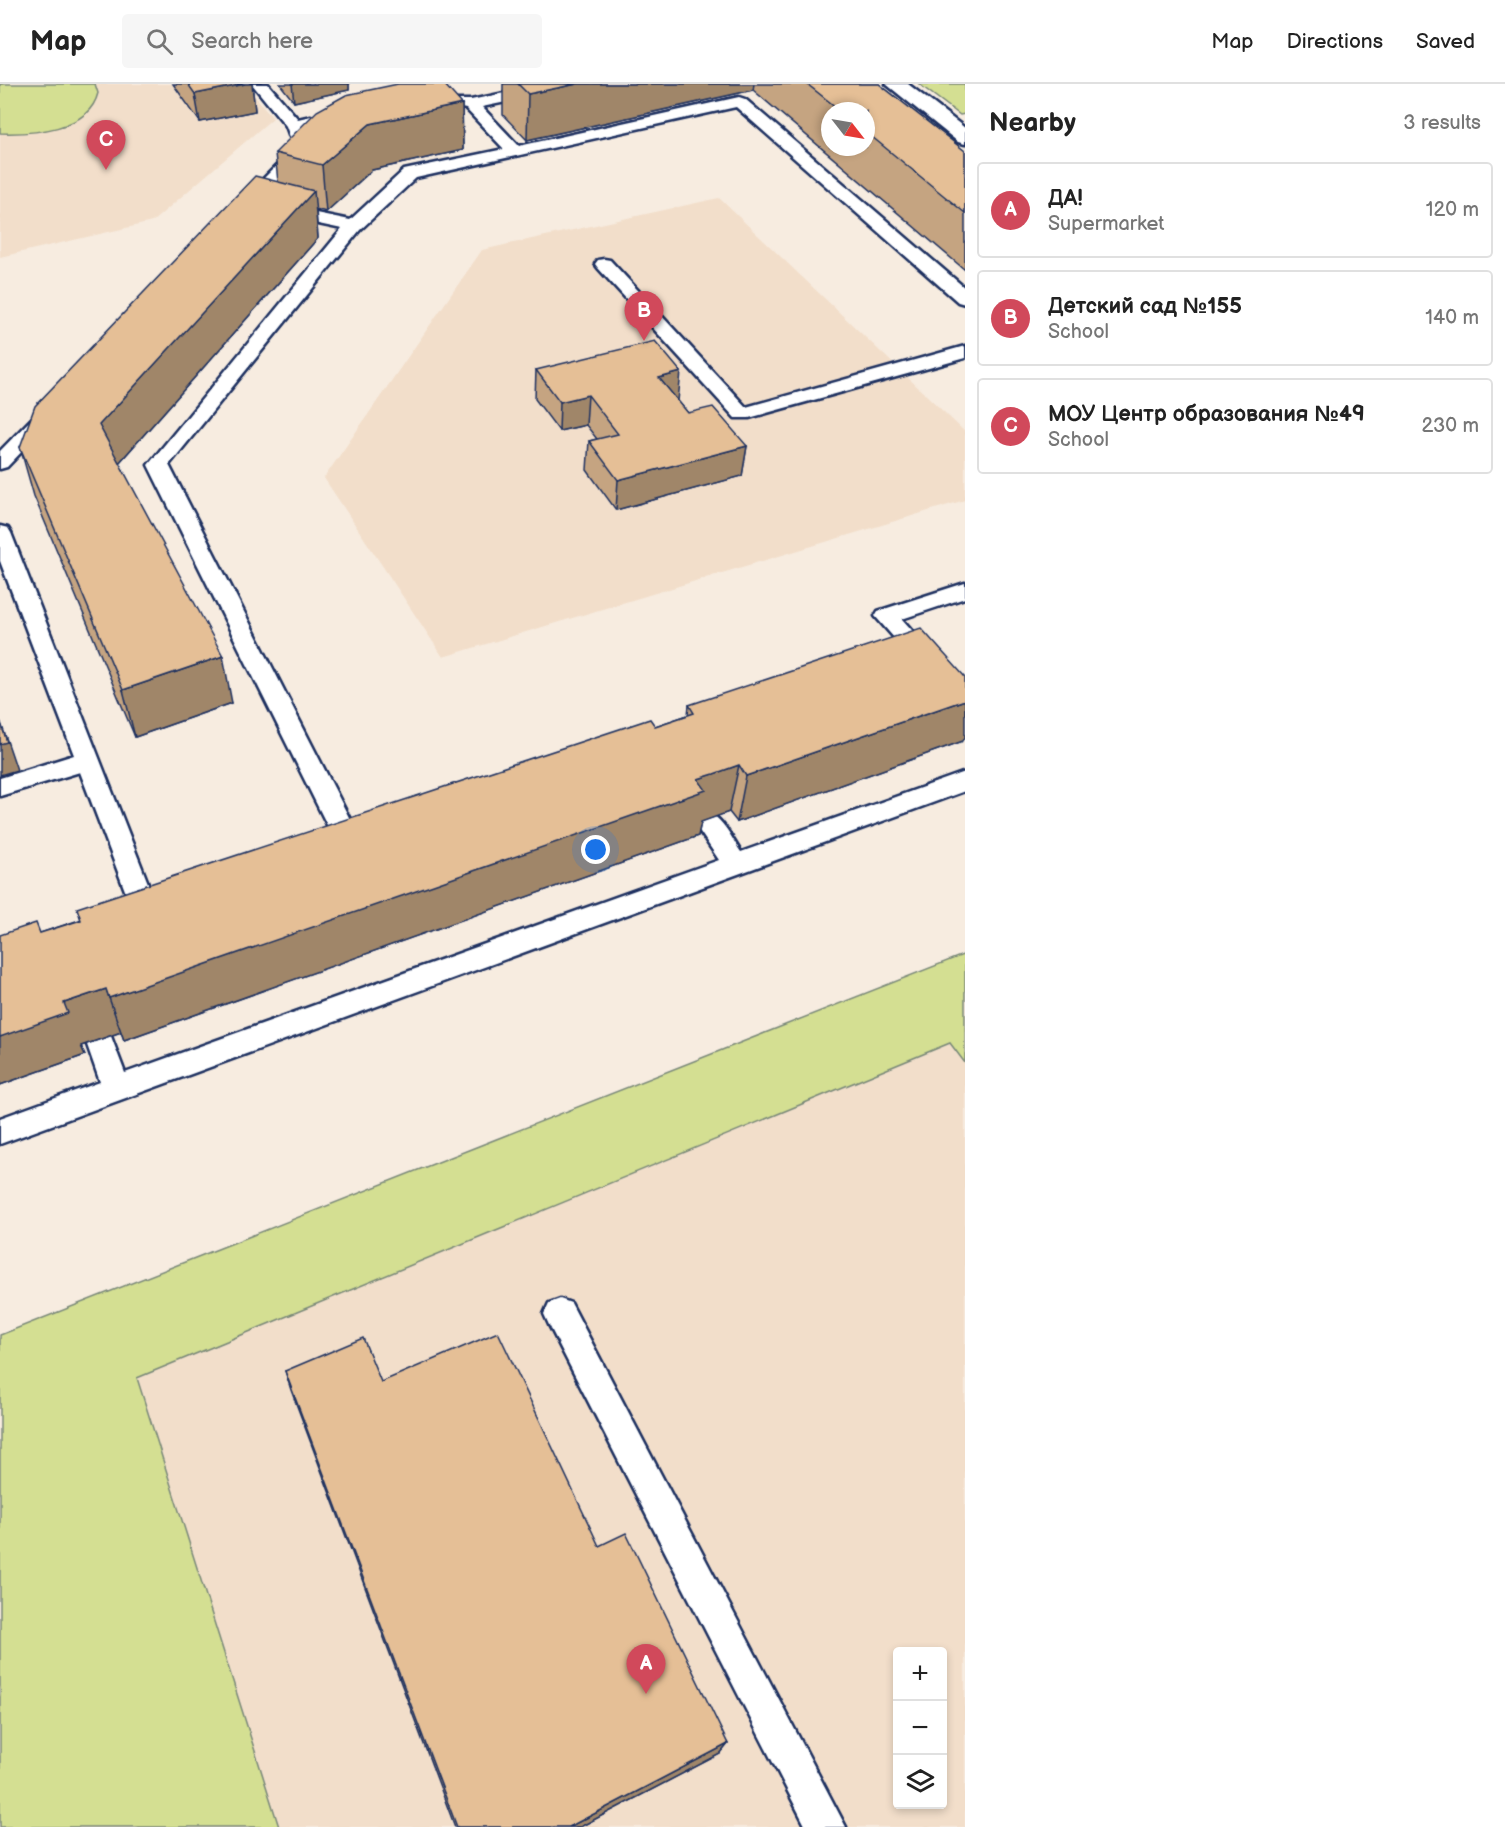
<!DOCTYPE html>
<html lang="en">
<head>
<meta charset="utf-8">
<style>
  body { margin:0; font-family:"Balsamiq Sans",sans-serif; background:#f6f6f6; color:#222 }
  .controls { position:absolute; right:18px; bottom:18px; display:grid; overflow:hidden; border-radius:6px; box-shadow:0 3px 9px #0003 }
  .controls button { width:54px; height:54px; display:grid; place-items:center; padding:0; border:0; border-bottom:2px solid #e0e0e0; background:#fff; color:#222; font:30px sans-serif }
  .compass { position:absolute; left:821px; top:18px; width:54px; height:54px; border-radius:50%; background:#fff; box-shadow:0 3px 9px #0003; rotate:121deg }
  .you { position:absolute; left:596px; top:766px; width:21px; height:21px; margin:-15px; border:4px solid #fff; border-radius:50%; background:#1a73e8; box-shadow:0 0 0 9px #1a73e833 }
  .badge { display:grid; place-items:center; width:39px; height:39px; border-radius:50%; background:#d1495b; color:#fff; font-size:20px; font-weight:700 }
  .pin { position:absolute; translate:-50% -50px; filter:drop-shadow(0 2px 3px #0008) }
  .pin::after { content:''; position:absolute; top:32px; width:21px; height:18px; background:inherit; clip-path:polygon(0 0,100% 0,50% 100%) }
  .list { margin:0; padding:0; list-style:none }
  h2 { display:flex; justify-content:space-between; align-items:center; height:78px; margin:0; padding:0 24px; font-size:26px }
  h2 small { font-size:20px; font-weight:400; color:#767676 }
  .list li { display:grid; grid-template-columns:39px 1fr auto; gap:18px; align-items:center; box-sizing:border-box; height:96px; margin:0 12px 12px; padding:0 12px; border:2px solid #e0e0e0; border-radius:6px }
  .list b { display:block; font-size:22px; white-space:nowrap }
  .list p { margin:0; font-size:20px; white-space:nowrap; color:#767676 }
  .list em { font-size:20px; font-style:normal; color:#767676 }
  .icon { flex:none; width:33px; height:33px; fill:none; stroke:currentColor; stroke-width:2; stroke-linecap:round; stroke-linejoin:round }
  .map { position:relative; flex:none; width:965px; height:1743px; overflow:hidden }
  header { display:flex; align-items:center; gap:36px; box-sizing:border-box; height:84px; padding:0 30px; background:#fff; border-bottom:2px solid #e0e0e0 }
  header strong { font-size:28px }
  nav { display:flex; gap:33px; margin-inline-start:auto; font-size:21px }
  .search { width:420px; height:54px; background:#f6f6f6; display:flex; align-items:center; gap:15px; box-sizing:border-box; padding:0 21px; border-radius:6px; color:#767676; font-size:22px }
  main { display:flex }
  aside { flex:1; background:#fff }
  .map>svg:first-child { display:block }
  .built { fill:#f2deca; fill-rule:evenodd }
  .green { fill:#d4df92; stroke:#788778; stroke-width:1.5 }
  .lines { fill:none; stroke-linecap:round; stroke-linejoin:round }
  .lane-casing { stroke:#1b2f5e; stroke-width:5 }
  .street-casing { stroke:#1b2f5e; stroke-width:5 }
  .lane { fill:#fff; fill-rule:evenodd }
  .street { fill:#fff; fill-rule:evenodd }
  .wall { fill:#c5a481; stroke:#1b2f5e; stroke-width:1.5; fill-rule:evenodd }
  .shaded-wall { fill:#a08669; stroke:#1b2f5e; stroke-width:1.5 }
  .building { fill:#e5bf96; stroke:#1b2f5e; stroke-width:1.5 }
</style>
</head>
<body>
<header>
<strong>Map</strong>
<div class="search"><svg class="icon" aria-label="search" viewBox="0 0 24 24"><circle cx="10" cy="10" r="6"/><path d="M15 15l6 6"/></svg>Search here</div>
<nav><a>Map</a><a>Directions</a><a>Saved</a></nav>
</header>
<main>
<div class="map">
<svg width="965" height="1743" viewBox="0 0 965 1743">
  <rect width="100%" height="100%" fill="#f7ece0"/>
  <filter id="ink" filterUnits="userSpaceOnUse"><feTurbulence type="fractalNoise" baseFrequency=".0167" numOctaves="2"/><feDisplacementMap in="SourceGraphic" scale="12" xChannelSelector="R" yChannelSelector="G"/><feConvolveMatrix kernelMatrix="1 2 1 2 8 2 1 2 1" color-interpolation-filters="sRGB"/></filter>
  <g filter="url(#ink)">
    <path class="built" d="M0,0H245L273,34L152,138L0,173Z
      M719,114L965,348V416L443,573L324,394L482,166Z
      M951,959L965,979V1743H279L137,1294ZM898,1568H942V1720H898Z"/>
    <path class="green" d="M0,0H95L98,9C89,47 31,50 0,49Z
      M919,0H965V30L960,31Z
      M965,870V979L950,959L137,1294L279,1743H0V1251Z"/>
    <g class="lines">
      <defs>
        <path id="lane" d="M252,0H268L298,35L311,32L319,37L317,40L303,44L311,65L309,68L251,127H239L236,123L239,119L294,64L286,42Z
          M547,0H577L569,5L482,23L519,62L739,13L745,15L965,204V220L958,218L736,23L416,94L360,146L169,381L357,749L353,756L344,759L335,756L331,749L148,381L342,145L276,131L273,127L276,123L282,122L350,136L404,86L504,65L466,25L452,22L450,19L452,16H471Z
          M604,175L610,176L746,323L965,262V274L749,334H735L598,184L595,180L598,176Z
          M49,322L56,324L59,328L56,332L7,383L0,385V367L42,324Z
          M0,442L8,444L11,449L155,817L151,824L142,827L133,824L129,817L80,688L0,712V694L74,671L0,477Z
          M965,499V514L902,535L965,605V628L957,626L875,532L878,527Z
          M965,688V707L0,1060V1034L100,998L85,955L89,947L99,943L109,947L125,989L719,776L692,736L696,729C718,722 730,752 741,768Z
          M560,1215L571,1219L846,1743H806L549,1241L544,1230L549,1219Z"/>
        <path id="street" d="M886,0H908L965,44V60L958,58Z"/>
      </defs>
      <use href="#lane" class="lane-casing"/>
      <use href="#street" class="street-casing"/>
      <use href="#lane" class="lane"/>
      <use href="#street" class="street"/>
    </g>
    <path class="wall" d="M173,0H252L255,27L200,38Z
      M280,0H349V6L294,18Z
      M503,0H879L965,67V186L753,6L527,56L503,31ZM830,27H866V63H830Z
      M462,20L463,66L372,86L326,128L316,125L318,154L119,379L232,619L135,653L34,412L20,363L278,98L275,69Z
      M536,286L678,317L688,329L747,362L742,392L616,426L587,386L589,357L597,355L586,341L559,347L535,315Z
      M689,621L963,657L737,738L729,728L705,736L701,738L698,752L124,956L121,948L81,962L85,971L0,1001L40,849L688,631Z
      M285,1287L381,1298L599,1462L728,1660L720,1670L580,1743H455L291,1306Z"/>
    <path class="shaded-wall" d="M245,0H252L255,27L200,38L195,10Z
      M292,0H349V6L294,18Z
      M577,0H754L753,6L527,56L528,10Z
      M462,20L463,66L372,86L326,128L322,81L370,40Z
      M314,107L318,154L110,389L99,341Z
      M681,288L678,317L659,294Z
      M588,311L586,341L559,347L560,318Z
      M747,362L742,392L616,426L618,396Z
      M223,572L232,619L135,653L123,606Z
      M965,616V653L963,657L737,738L746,692Z
      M0,636L17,686L0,691Z
      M739,681L729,728L701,738L698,752L124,956L109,914L698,695Z
      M106,905L121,948L81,962L85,971L0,1001V953L64,919Z
      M728,1660L720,1670L580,1743H569Z"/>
    <path class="building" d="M188,0H245L195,10Z
      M398,0H444L462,20L370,40L322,81L275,69L317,27L346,11Z
      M518,0H577L528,10Z
      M807,0H879L965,67V129L866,48V27H841Z
      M255,92L314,107L99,341L223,572L123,606L20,363L35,322Z
      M655,257L681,288L659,294L688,329L713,323L747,362L618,396L589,357L618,350L588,311L560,318L536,286Z
      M921,544L965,593V616L746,692L739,681L714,690L698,695L706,706L109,914L106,905L64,919L68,929L0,953V851L36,839L40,849L81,836L77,824L650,635L655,642L694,629L689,621Z
      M0,637L7,658L0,660Z
      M498,1248L599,1462L626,1449L728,1660L569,1743H457L285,1287L363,1254L381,1298Z"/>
  </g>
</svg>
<div class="controls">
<button>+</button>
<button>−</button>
<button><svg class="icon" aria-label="layers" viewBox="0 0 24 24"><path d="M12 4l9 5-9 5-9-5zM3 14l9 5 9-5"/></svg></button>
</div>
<svg class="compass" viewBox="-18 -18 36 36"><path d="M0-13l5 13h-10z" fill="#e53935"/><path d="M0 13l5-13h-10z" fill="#767676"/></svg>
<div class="you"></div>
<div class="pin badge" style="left:646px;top:1610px">A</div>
<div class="pin badge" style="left:644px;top:257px">B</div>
<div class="pin badge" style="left:106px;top:86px">C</div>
</div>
<aside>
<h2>Nearby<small>3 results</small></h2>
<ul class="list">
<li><span class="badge">A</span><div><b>ДА!</b><p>Supermarket</p></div><em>120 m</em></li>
<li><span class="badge">B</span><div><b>Детский сад №155</b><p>School</p></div><em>140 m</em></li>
<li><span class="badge">C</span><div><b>МОУ Центр образования №49</b><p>School</p></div><em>230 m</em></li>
</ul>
</aside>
</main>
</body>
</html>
